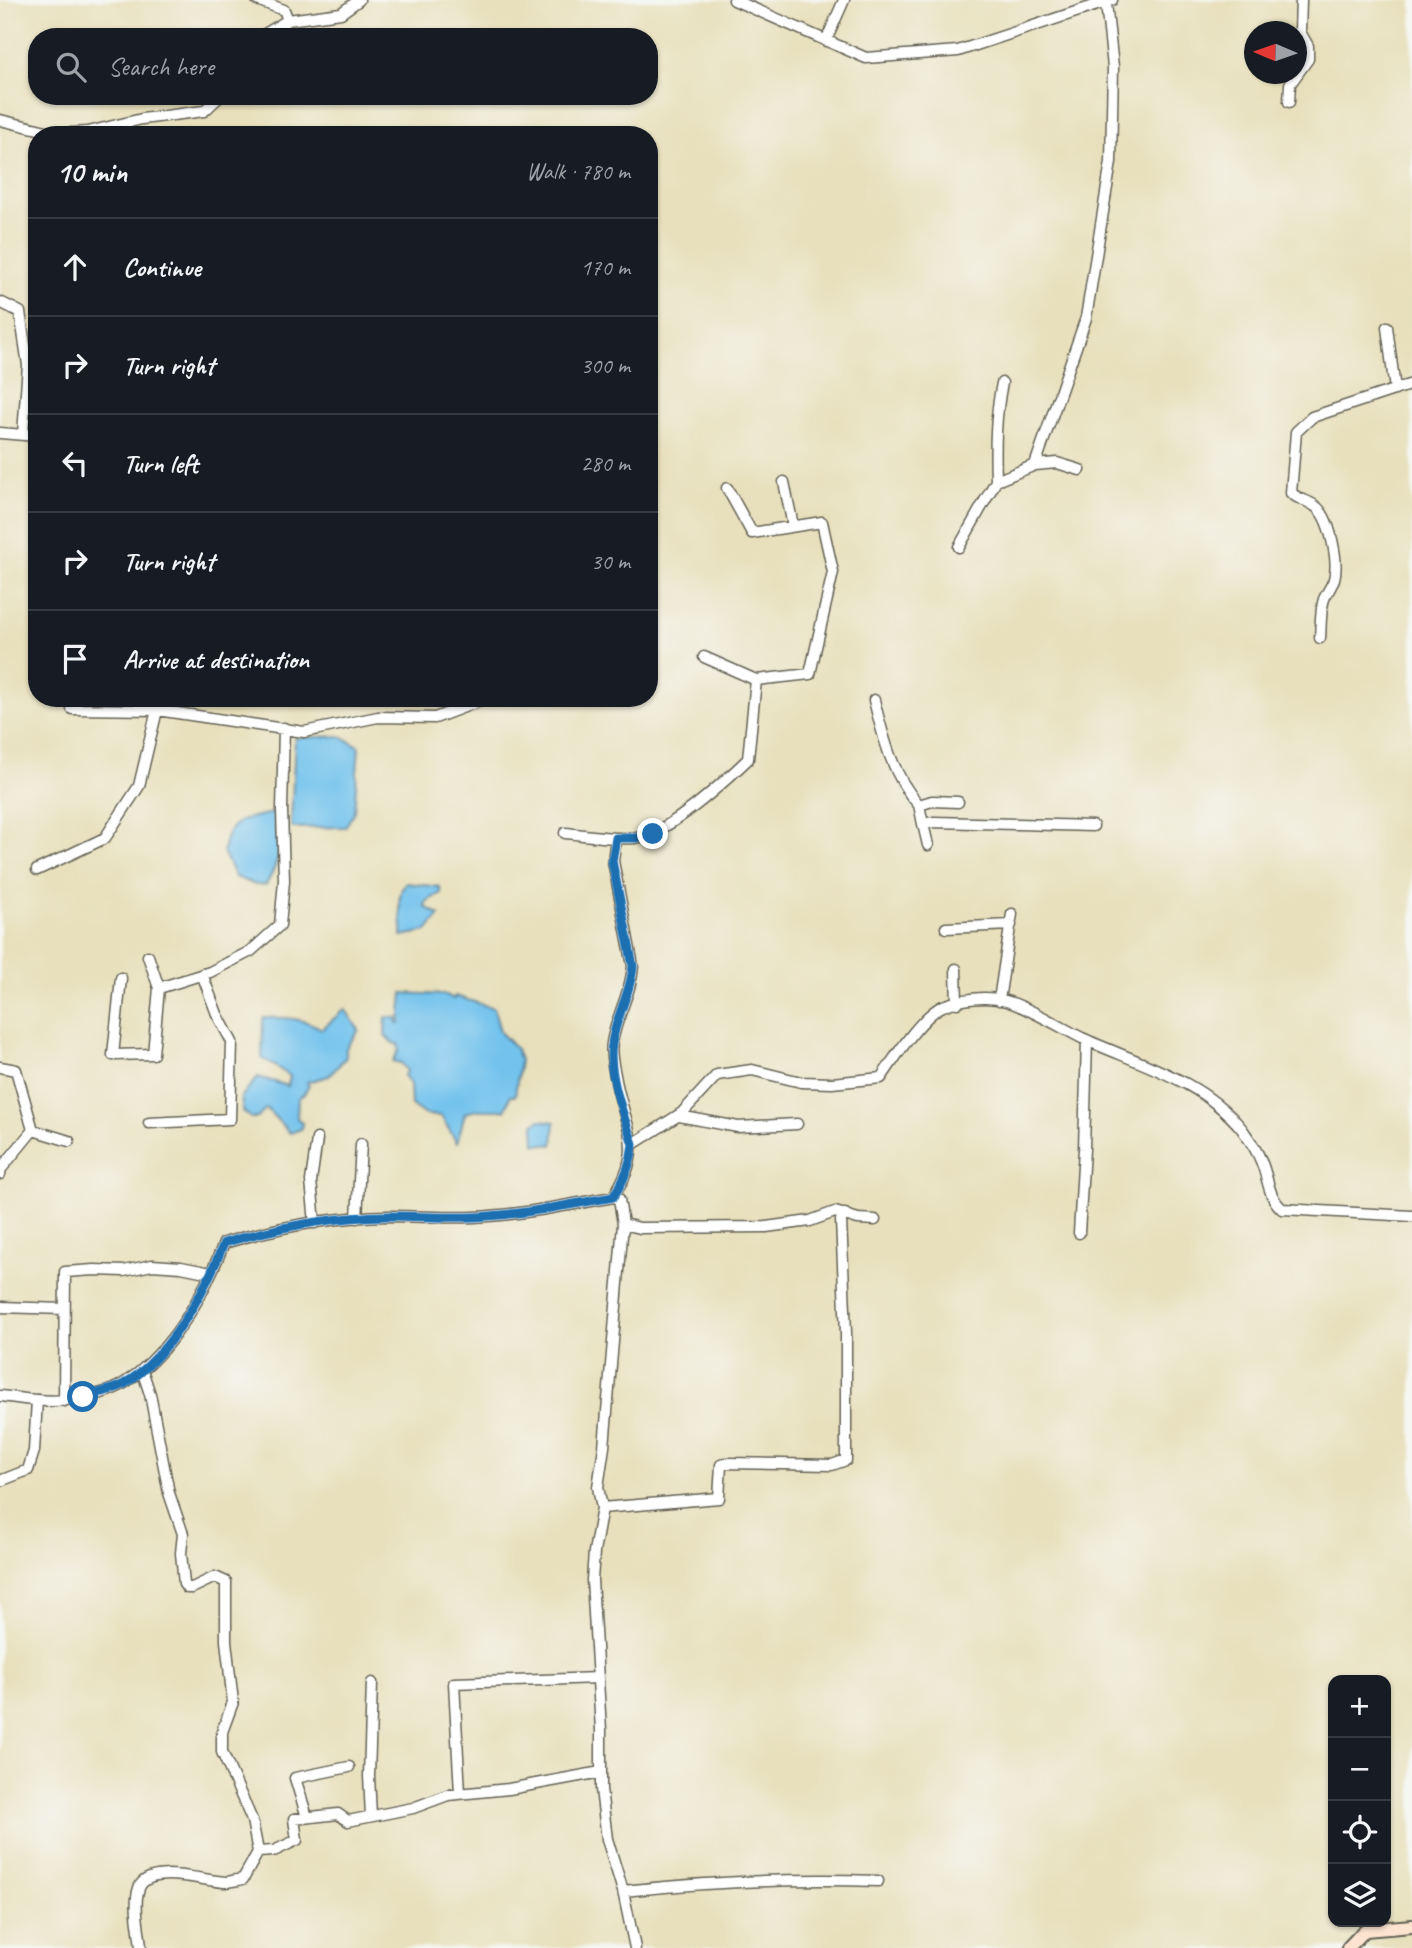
<!DOCTYPE html>
<html lang="en">
<head>
<meta charset="utf-8">
<style>
  body { margin:0; font-family:Caveat,sans-serif; background:#242831; color:#f1f3f6 }
  .controls { position:absolute; right:21px; bottom:21px; display:grid; overflow:hidden; border-radius:14px; box-shadow:0 2px 5px #0004 }
  .controls button { width:63px; height:63px; display:grid; place-items:center; padding:0; border:0; border-bottom:2px solid #363941; background:#171b24; color:#f1f3f6; font:35px sans-serif }
  .compass { position:absolute; left:1244px; top:21px; width:63px; height:63px; border-radius:50%; background:#171b24; box-shadow:0 2px 5px #0004; rotate:272deg }
  .stop { position:absolute; width:21px; height:21px; margin:-16px; border:5px solid #1f6fb2; border-radius:50%; background:#fff }
  .stop.end { background:#1f6fb2; border-color:#fff; box-shadow:0 2px 7px #0008 }
  .list { margin:0; padding:0; list-style:none }
  h2 { display:flex; justify-content:space-between; align-items:center; height:91px; margin:0; padding:0 28px; font-size:30px }
  h2 small { font-size:23px; font-weight:400; color:#9ea1a6 }
  .list li { display:grid; grid-template-columns:46px 1fr auto; gap:21px; align-items:center; box-sizing:border-box; height:98px; padding:0 28px; border-top:2px solid #363941 }
  .list b { display:block; font-size:26px; white-space:nowrap }
  .list em { font-size:23px; font-style:normal; color:#9ea1a6 }
  .icon { flex:none; width:38px; height:38px; fill:none; stroke:currentColor; stroke-width:2; stroke-linecap:round; stroke-linejoin:round }
  .map { position:relative; flex:none; width:1412px; height:1948px; overflow:hidden }
  .search { position:absolute; background:#171b24; box-shadow:0 2px 5px #0004; left:28px; top:28px; width:630px; height:77px; display:flex; align-items:center; gap:18px; box-sizing:border-box; padding:0 24px; border-radius:28px; color:#9ea1a6; font-size:26px }
  .panel { position:absolute; background:#171b24; box-shadow:0 2px 5px #0004; left:28px; top:126px; width:630px; height:581px; border-radius:28px }
  .map>svg:first-child { display:block }
  .water { fill:#72c2ed; stroke:#476f84; stroke-width:2 }
  .lines { fill:none; stroke-linecap:round; stroke-linejoin:round }
  .street-casing { stroke:#636154; stroke-width:13 }
  .secondary-casing { stroke:#636154; stroke-width:16 }
  .street { stroke:#fff; stroke-width:10 }
  .secondary { stroke:#fde4d1; stroke-width:12 }
  .route { stroke:#1f6fb2; stroke-width:9 }
</style>
</head>
<body>
<div class="map">
<svg width="1412" height="1948" viewBox="0 0 1412 1948">
  <rect width="100%" height="100%" fill="#f6f6f2"/>
  <filter id="ink" filterUnits="userSpaceOnUse"><feTurbulence type="fractalNoise" baseFrequency=".0143" numOctaves="2"/><feDisplacementMap in="SourceGraphic" scale="14" xChannelSelector="R" yChannelSelector="G"/><feConvolveMatrix kernelMatrix="1 2 1 2 8 2 1 2 1" color-interpolation-filters="sRGB"/></filter>
  <filter id="wash" filterUnits="userSpaceOnUse"><feTurbulence type="fractalNoise" baseFrequency=".00686" numOctaves="4" result="noise"/><feDisplacementMap in="SourceGraphic" scale="28" xChannelSelector="R" yChannelSelector="G"/><feGaussianBlur stdDeviation="1.57" result="paint"/><feColorMatrix in="noise" values="0 0 0 0 0 0 0 0 0 0 0 0 0 0 0 0 0 1.4 0 .05"/><feComposite in="paint" operator="in"/></filter>
  <g filter="url(#wash)">
    <rect width="100%" height="100%" fill="#e8e0bc"/>
    <path class="water" d="M339,736L359,746L354,813L345,827L293,828L291,825L295,738Z
      M273,813C280,847 284,853 266,885H256L235,877L223,852C228,818 242,820 273,813Z
      M406,883L440,887L441,893L426,902L425,907L440,915L427,931L402,936C404,918 393,897 406,883Z
      M403,993L446,995L454,999L455,996L494,1008L500,1032L516,1049L520,1060L515,1096H510L505,1110H477L465,1113L457,1143L441,1116L425,1115L411,1105L410,1084L404,1075L407,1071L401,1063L393,1061L399,1050L398,1044L393,1043L385,1035L386,1017L398,1018L397,1023H400Z
      M345,1009L359,1030L346,1048V1057L329,1076L307,1082L309,1086L303,1095L298,1098L297,1118L302,1123L301,1129L290,1133L266,1108L258,1118H251L243,1111L241,1097L258,1077L288,1086L290,1076L262,1058L263,1018C285,1017 303,1018 322,1029Z
      M540,1120L555,1122L553,1145L535,1144L534,1124Z"/>
  </g>
  <g filter="url(#ink)">
    <g class="lines">
      <defs>
        <path id="street" d="M257,0L284,10L288,20
          M734,0L866,58L958,51L1112,0
          M260,37L288,20L341,13L359,0
          M826,41L844,0
          M1289,102L1290,84L1308,59V46L1300,32L1301,0
          M0,120L59,134L88,132L142,119L204,111L220,96
          M0,302L20,312L28,365L23,434
          M1387,327L1395,390
          M0,433L37,436
          M1035,465L1057,463L1080,470
          M996,481C995,448 995,416 1002,383
          M784,482L793,526
          M727,488L752,533L822,522L833,572L810,674L756,680
          M959,547L996,481L1035,465L1086,318L1111,162L1113,67L1106,3
          M1320,638C1321,626 1320,611 1324,599C1327,592 1332,586 1334,579C1339,562 1330,516 1315,506C1307,500 1299,500 1291,493L1296,432L1312,417L1412,384
          M874,700C883,737 893,777 919,805
          M72,709L157,710L155,698
          M958,802L932,801L919,805L923,824L934,822L1093,826
          M923,824L928,845
          M565,833C588,835 612,840 635,838C667,835 724,782 748,759L756,680L704,657
          M37,870L105,838L139,786L157,710L304,732L378,717L435,718L488,698
          M946,928L1011,925
          M148,956L159,988L210,972L251,951L280,925L284,881L282,810L284,728
          M956,969L957,1003
          M121,978L113,1055L153,1054L159,988
          M999,1000L1012,914
          M0,1067L16,1070L33,1130L1,1169L0,1174
          M679,1116L738,1127L797,1124
          M149,1123L230,1119L232,1042L217,1014L202,974
          M33,1130L69,1141
          M633,1144L682,1113L717,1075L752,1070L801,1082L832,1083L881,1078C894,1059 922,1015 943,1006C961,999 986,995 1006,1001C1028,1007 1060,1027 1082,1038C1139,1064 1201,1079 1242,1129C1249,1139 1257,1150 1261,1161C1269,1179 1267,1195 1282,1209L1412,1216
          M613,1197L619,1199L623,1224L604,1447L598,1487L602,1508L594,1552L592,1580L601,1730V1789L607,1839L623,1891L635,1948
          M357,1218L361,1144
          M315,1223L311,1181L317,1139
          M623,1224L640,1228L766,1227L810,1221L835,1212L858,1219L875,1220
          M1079,1233L1084,1149L1087,1040
          M0,1307L64,1309
          M142,1370L150,1394L169,1493L183,1534L181,1553L184,1584L187,1588H192L215,1577L226,1582V1641L233,1702L222,1732V1752L252,1820L258,1852
          M0,1396C21,1398 43,1403 65,1400C84,1398 110,1393 126,1382C173,1351 204,1294 224,1243C277,1227 333,1217 388,1216C417,1216 446,1218 474,1217C521,1215 567,1205 613,1197C647,1146 624,1128 615,1075C613,1065 610,1053 612,1043C616,1016 631,994 633,966L613,861L616,838
          M64,1401L65,1272L94,1270L124,1271L152,1265L181,1267L211,1273
          M0,1481L28,1470L34,1451L37,1400
          M602,1508L719,1498L721,1465L726,1463L832,1465L846,1460V1333L841,1220L845,1214
          M460,1793L454,1683L598,1678
          M371,1816L369,1776L372,1683
          M307,1817L295,1778L349,1767
          M623,1891C708,1882 793,1878 878,1881
          M141,1948C140,1931 133,1905 139,1888C148,1863 207,1882 227,1882C232,1881 238,1880 243,1879L258,1852L274,1851L297,1840L294,1819L338,1814L348,1821L413,1808L448,1795L509,1789L601,1772"/>
        <path id="secondary" d="M1348,1948L1365,1930L1412,1926"/>
      </defs>
      <use href="#street" class="street-casing"/>
      <use href="#secondary" class="secondary-casing"/>
      <use href="#street" class="street"/>
      <use href="#secondary" class="secondary"/>
    </g>
  </g>
  <g class="lines" filter="url(#ink)">
    <path class="route" d="M83,1397C96,1393 112,1391 124,1384C169,1358 206,1289 224,1243C277,1227 333,1217 388,1216C417,1216 446,1218 474,1217C521,1215 567,1205 613,1197C624,1181 631,1164 633,1144C624,1116 607,1073 612,1044C615,1017 631,994 633,966L612,861L616,838H636L653,834"/>
  </g>
</svg>
<div class="controls">
<button>+</button>
<button>−</button>
<button><svg class="icon" aria-label="locate" viewBox="0 0 24 24"><circle cx="12" cy="12" r="6"/><path d="M12 2v4M12 18v4M2 12h4M18 12h4"/></svg></button>
<button><svg class="icon" aria-label="layers" viewBox="0 0 24 24"><path d="M12 4l9 5-9 5-9-5zM3 14l9 5 9-5"/></svg></button>
</div>
<svg class="compass" viewBox="-18 -18 36 36"><path d="M0-13l5 13h-10z" fill="#e53935"/><path d="M0 13l5-13h-10z" fill="#9ea1a6"/></svg>
<div class="stop" style="left:83px;top:1397px"></div>
<div class="stop end" style="left:653px;top:834px"></div>
<div class="search"><svg class="icon" aria-label="search" viewBox="0 0 24 24"><circle cx="10" cy="10" r="6"/><path d="M15 15l6 6"/></svg>Search here</div>
<section class="panel">
<h2>10 min<small>Walk · 780 m</small></h2>
<ul class="list">
<li><svg class="icon" aria-label="ahead" viewBox="0 0 24 24"><path d="M12 20V5M6 11l6-6 6 6"/></svg><div><b>Continue</b></div><em>170 m</em></li>
<li><svg class="icon" aria-label="right" viewBox="0 0 24 24"><path d="M7 20v-9h11M14 6l5 5-5 5"/></svg><div><b>Turn right</b></div><em>300 m</em></li>
<li><svg class="icon" aria-label="left" viewBox="0 0 24 24"><path d="M17 20v-9H6M10 6l-5 5 5 5"/></svg><div><b>Turn left</b></div><em>280 m</em></li>
<li><svg class="icon" aria-label="right" viewBox="0 0 24 24"><path d="M7 20v-9h11M14 6l5 5-5 5"/></svg><div><b>Turn right</b></div><em>30 m</em></li>
<li><svg class="icon" aria-label="arrive" viewBox="0 0 24 24"><path d="M6 21V4h12l-3 4 3 4H6"/></svg><div><b>Arrive at destination</b></div></li>
</ul>
</section>
</div>
</body>
</html>
